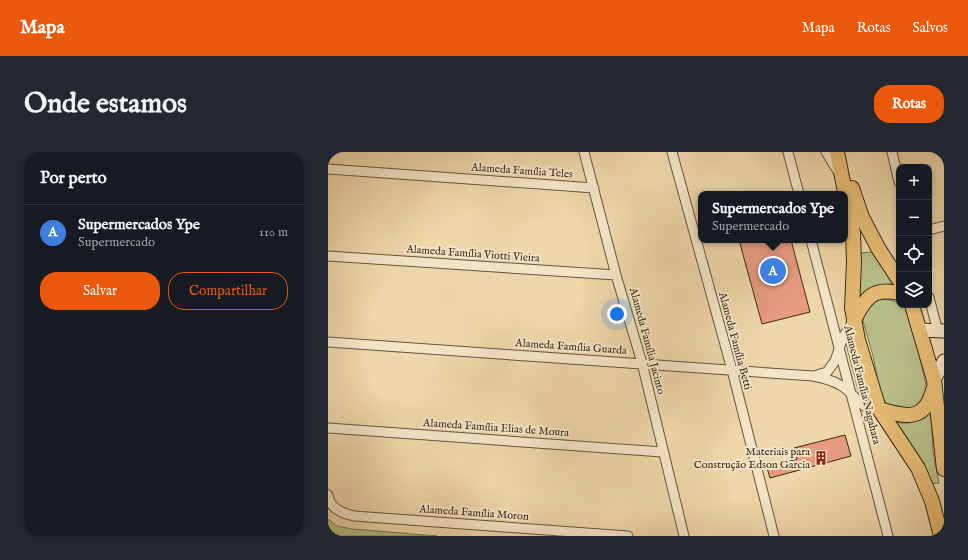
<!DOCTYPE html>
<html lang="pt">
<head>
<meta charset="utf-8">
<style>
  body { margin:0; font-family:"IM FELL English",serif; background:#242831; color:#f1f3f6 }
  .controls { position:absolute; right:12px; top:12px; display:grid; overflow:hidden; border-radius:8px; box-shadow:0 2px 6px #0003 }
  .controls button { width:36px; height:36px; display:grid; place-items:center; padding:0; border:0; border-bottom:1px solid #363941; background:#171b24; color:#f1f3f6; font:20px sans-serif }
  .you { position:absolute; left:289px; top:162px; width:14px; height:14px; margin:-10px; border:3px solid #fff; border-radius:50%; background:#1a73e8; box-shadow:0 0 0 6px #1a73e833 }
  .badge { display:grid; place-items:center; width:26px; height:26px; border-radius:50%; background:#ea580c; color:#fff; font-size:13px; font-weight:700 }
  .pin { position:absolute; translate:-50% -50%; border:2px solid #fff; box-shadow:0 1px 4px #0006 }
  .popup { position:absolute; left:370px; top:39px; width:150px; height:52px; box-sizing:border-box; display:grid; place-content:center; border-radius:8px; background:#171b24; filter:drop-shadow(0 1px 3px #0005); font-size:13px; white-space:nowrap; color:#9ea1a6 }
  .popup b { font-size:15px; color:#f1f3f6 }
  .popup::after { content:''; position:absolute; left:50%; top:100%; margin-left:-8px; border:8px solid transparent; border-top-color:#171b24 }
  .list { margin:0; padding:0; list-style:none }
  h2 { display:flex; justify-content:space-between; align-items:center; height:52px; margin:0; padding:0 16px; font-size:17px }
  h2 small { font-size:13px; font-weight:400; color:#9ea1a6 }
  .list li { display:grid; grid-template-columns:26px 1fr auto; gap:12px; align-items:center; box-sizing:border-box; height:56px; padding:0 16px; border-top:1px solid #363941 }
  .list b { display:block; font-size:15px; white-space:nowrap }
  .list p { margin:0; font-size:13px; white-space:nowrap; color:#9ea1a6 }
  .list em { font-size:13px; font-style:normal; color:#9ea1a6 }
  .actions { display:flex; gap:8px; padding:12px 16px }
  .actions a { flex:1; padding:9px 0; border:1px solid #ea580c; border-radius:16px; text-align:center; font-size:14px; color:#ea580c }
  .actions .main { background:#ea580c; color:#fff }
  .icon { flex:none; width:22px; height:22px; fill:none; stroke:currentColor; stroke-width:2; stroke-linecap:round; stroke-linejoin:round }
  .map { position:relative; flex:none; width:616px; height:384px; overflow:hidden; border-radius:16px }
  header { display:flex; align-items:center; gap:24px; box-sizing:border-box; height:56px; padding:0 20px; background:#ea580c; color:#fff }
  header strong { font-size:19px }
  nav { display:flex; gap:22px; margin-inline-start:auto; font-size:14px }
  .intro { display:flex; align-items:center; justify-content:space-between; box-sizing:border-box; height:96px; padding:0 24px }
  h1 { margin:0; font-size:28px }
  .button { padding:10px 18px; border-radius:16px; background:#ea580c; color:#fff; font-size:14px; font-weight:700 }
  main { display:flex; gap:24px; padding:0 24px }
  aside { flex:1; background:#171b24; border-radius:16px; box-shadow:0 2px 6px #0003 }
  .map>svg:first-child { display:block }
  .green { fill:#b8be89; stroke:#797450 }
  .building { fill:#e69a7f; stroke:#3a2a18 }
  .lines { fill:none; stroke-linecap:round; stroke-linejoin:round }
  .street-casing { stroke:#67553c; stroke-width:11 }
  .secondary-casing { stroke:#3a2a18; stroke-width:15 }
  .primary-casing { stroke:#3a2a18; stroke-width:16 }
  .street { stroke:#f3e4c7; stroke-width:9 }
  .secondary { stroke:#f3e4c7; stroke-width:13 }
  .primary { stroke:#e6bb74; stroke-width:14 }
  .labels { text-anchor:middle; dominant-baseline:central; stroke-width:4; stroke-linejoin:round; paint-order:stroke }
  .street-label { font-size:11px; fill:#3a2a18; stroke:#f3e4c7 }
  .poi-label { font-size:11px; fill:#3a2a18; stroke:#f3e4c7; text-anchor:end }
</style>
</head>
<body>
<header>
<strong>Mapa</strong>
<nav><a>Mapa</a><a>Rotas</a><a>Salvos</a></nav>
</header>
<div class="intro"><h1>Onde estamos</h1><a class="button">Rotas</a></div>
<main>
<aside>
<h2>Por perto<small></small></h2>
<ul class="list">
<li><span class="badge" style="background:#3f7fe0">A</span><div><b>Supermercados Ype</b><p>Supermercado</p></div><em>110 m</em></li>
</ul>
<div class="actions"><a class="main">Salvar</a><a>Compartilhar</a></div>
</aside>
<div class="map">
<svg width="616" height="384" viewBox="0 0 616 384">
  <rect width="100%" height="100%" fill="#edd6a9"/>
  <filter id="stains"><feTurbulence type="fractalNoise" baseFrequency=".005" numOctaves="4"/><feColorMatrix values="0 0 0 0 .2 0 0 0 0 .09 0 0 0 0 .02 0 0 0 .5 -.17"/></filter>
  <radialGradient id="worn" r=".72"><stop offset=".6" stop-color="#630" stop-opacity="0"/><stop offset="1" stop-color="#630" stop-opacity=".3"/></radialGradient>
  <path class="green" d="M545,100L570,137L530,149L531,101Z
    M554,147L571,150V153L577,155L588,189L598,233V240L594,254L581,260L559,253L553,243L545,204L535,169L536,161L539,155L548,148Z
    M521,183L522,186L539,248L533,249L517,188Z
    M603,257L605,300L611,331L602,332C594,308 581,289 565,269C582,275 592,268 603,257Z
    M0,367L9,374L24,377L109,384H0Z"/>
  <path class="building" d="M411,88H463L482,160L434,172Z
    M517,283L523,304L442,326L439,316L469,307L466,296Z"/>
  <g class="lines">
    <defs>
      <path id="street" d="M256,0L288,123L314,211L356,384
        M344,0L404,218L446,384
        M460,0L471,42
        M498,0L509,18
        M564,0L571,30
        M0,17L266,36
        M601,78L616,74
        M483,88L560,384
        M0,104L288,123
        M601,145L610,180
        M0,190L485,224C495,226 504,228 512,233C529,242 530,258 551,257
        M486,224L499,220L507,209L515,185L526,168
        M0,276L334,300
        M0,343C2,357 14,361 26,364L300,384"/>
      <path id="secondary" d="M591,178L616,179
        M606,228L616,209"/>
      <path id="primary" d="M509,0L525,80L526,110L524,156L530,188L551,257L590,316L604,349L613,384
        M524,36L534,65L550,96L571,128
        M584,153L606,228L616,317
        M526,168C537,146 545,135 571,141
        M551,257C577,265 597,270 605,238"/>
    </defs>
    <use href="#street" class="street-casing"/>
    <use href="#secondary" class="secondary-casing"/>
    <use href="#primary" class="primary-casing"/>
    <use href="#street" class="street"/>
    <use href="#secondary" class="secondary"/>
    <use href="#primary" class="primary"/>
  </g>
  <defs>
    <symbol id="building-bare" viewBox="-9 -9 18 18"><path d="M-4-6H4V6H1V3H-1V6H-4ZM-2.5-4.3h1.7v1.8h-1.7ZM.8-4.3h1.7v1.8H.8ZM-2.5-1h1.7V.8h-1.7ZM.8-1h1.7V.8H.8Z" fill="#8f2418" stroke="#f3e4c7" stroke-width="2.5" paint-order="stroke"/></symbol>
  </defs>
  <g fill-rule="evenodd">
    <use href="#building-bare" x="483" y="296" width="20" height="20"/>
  </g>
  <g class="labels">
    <g class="street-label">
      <text transform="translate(194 19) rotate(4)">Alameda Família Teles</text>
      <text transform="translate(145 102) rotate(4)">Alameda Família Viotti Vieira</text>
      <text transform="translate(319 189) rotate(75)">Alameda Família Jacinto</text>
      <text transform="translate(407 189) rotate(75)">Alameda Família Betti</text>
      <text transform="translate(243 195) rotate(4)">Alameda Família Guarda</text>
      <text transform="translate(534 233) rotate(76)">Alameda Família Nagahara</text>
      <text transform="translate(168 276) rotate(4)">Alameda Família Elias de Moura</text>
      <text transform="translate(146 361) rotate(4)">Alameda Família Moron</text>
    </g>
    <g class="poi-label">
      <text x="482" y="300">Materiais para<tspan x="482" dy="13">Construção Edson Garcia</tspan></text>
    </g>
  </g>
  <rect width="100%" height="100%" filter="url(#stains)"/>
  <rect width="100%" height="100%" fill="url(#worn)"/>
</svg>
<div class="controls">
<button>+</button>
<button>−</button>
<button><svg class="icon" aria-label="locate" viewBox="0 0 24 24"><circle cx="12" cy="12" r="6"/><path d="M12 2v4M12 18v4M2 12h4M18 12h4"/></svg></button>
<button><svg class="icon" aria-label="layers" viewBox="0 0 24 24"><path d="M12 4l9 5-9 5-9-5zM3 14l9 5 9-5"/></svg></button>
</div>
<div class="you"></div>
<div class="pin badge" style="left:445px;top:119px;background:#3f7fe0">A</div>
<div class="popup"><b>Supermercados Ype</b>Supermercado</div>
</div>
</main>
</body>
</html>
